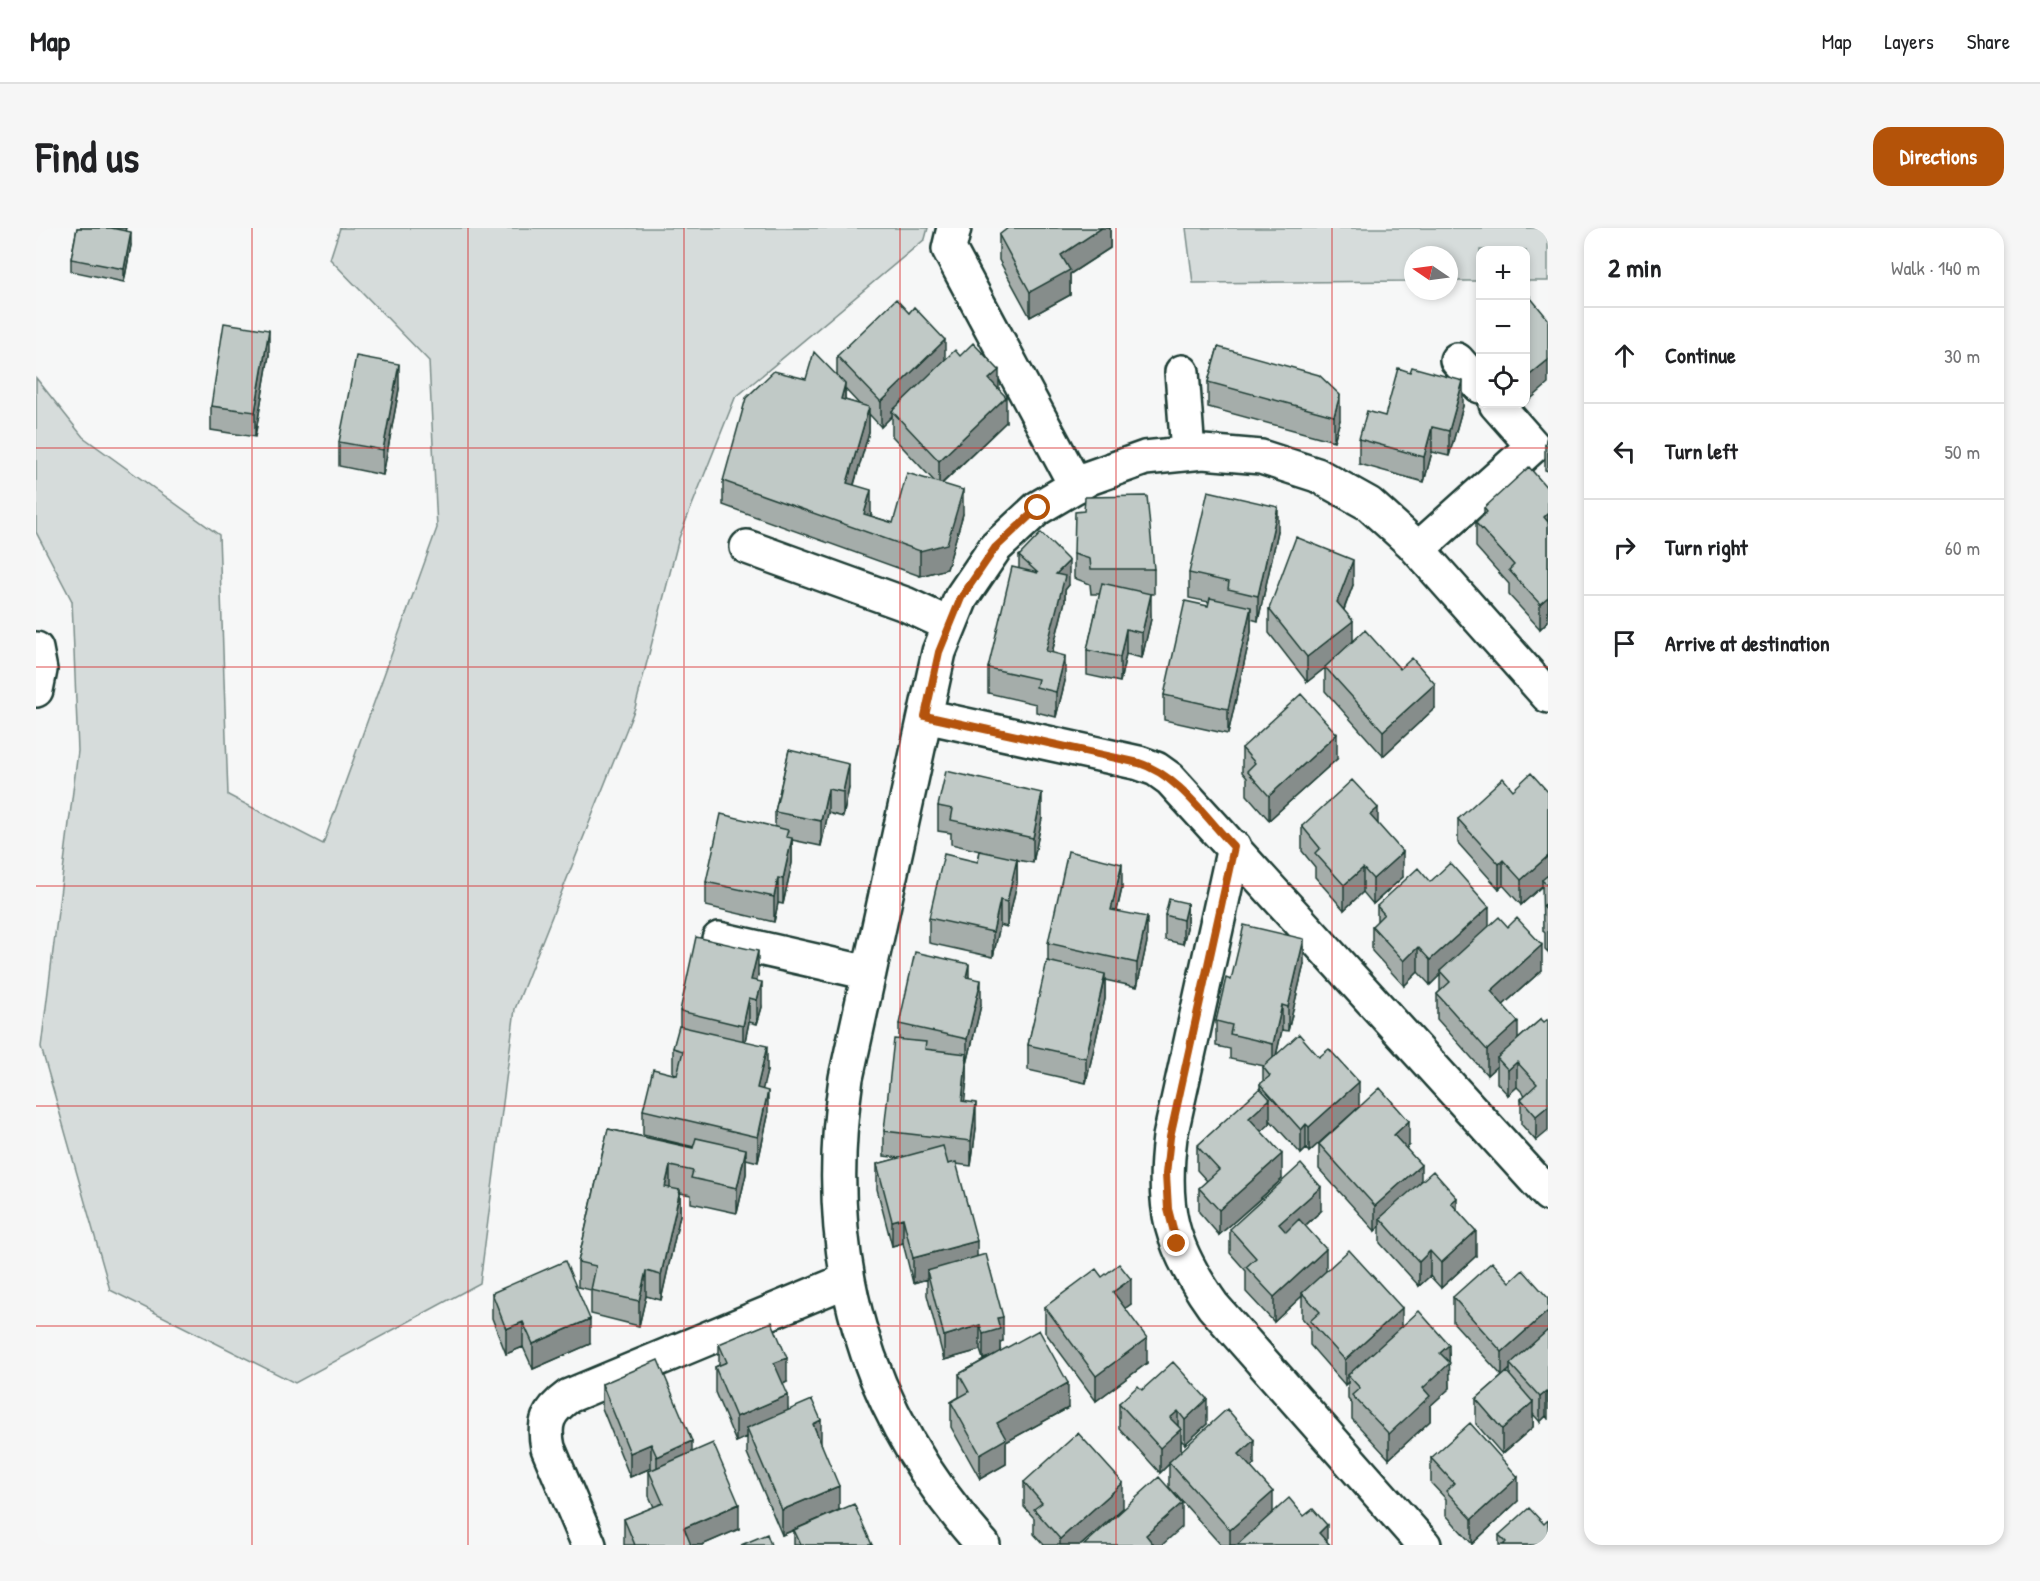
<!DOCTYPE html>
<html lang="en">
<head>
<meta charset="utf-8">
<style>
  body { margin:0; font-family:"Patrick Hand",sans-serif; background:#f6f6f6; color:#202124 }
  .controls { position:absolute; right:18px; top:18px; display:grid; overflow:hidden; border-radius:12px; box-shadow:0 3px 9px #0003 }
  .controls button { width:54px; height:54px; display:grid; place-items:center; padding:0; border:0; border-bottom:2px solid #e0e0e0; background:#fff; color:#202124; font:30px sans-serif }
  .compass { position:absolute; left:1368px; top:18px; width:54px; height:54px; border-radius:50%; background:#fff; box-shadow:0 3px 9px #0003; rotate:283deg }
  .stop { position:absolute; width:18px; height:18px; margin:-14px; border:4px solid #b45309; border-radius:50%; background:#fff }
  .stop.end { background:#b45309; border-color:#fff; box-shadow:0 2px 6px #0008 }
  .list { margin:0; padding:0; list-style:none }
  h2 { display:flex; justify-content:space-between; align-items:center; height:78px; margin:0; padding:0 24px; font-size:26px }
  h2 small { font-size:20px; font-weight:400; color:#757577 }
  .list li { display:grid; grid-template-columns:39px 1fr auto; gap:18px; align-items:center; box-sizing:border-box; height:96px; padding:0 24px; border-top:2px solid #e0e0e0 }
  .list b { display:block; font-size:22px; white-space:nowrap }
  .list em { font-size:20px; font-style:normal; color:#757577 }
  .icon { flex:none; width:33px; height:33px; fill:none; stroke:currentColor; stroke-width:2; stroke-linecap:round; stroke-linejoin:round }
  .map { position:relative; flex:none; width:1512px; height:1317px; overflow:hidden; border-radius:18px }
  header { display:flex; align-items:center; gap:36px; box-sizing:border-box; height:84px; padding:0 30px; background:#fff; border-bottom:2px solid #e0e0e0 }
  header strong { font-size:28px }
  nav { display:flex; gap:33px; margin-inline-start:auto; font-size:21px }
  .intro { display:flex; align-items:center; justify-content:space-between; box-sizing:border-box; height:144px; padding:0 36px }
  h1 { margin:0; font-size:42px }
  .button { padding:15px 27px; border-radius:18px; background:#b45309; color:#fff; font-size:21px; font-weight:700 }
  main { display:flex; gap:36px; padding:0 36px }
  aside { flex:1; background:#fff; border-radius:18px; box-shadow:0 3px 9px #0003 }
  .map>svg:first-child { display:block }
  .green { fill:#d6dcdb; stroke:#7a8c88; stroke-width:1.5 }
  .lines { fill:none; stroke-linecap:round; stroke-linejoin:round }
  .minor-casing { stroke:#1f3d34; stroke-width:38 }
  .minor { stroke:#fff; stroke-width:33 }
  .wall { fill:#a5adaa; stroke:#1f3d34; stroke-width:1.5; fill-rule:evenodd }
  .shaded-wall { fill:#868d8b; stroke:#1f3d34; stroke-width:1.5 }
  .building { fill:#c0c9c6; stroke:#1f3d34; stroke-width:1.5 }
  .route { stroke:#b45309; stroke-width:8 }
  .grid { fill:none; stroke:#d62828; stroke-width:1.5; stroke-opacity:0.55 }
</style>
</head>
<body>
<header>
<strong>Map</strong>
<nav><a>Map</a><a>Layers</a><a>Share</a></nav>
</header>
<div class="intro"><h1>Find us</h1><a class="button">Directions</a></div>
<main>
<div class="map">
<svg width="1512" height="1317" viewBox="0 0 1512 1317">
  <rect width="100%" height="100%" fill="#f6f7f7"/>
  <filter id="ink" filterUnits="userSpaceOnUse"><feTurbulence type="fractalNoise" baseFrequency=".0167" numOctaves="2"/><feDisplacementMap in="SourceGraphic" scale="12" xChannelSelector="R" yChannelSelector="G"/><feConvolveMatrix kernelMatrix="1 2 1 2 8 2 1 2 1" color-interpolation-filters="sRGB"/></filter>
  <g filter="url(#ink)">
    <path class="green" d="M304,0H892L889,11L699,170L643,310L599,480L479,781L444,1055L259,1155L74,1062L5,819L42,523L36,373L0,304V150L47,209L183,307L192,567L287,616L401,300L393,133L294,31Z
      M1150,0H1512V53H1490V22H1444V53H1413V27H1377V53L1157,55Z"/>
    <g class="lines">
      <defs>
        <path id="minor" d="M918,0L913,21L1040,258
          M1421,132L1444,158
          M1146,144L1152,225
          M711,319L869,376L914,397
          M1382,321L1497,218L1460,176
          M0,421L4,442L0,462
          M889,488L1103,535L1120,541L1134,551L1512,966
          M1198,619L1134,909C1125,981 1135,1019 1177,1078L1388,1317
          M683,711L833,745
          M553,1317L512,1220C507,1195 511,1184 533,1168L812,1052
          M947,1317C826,1181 784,1029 810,850L903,424L925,370L959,320L1002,280L1053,250L1109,230L1167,224L1225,229L1281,247L1333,276L1376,315L1512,468"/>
      </defs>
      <use href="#minor" class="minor-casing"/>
      <use href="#minor" class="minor"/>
    </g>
    <path class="wall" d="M41,0H90L89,3L95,17L88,54L35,43V31Z
      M1074,0V20L1034,46V67L994,89L963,32V7Z
      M1494,69L1490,175V73Z
      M1182,119L1304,192L1298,213L1172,179V154Z
      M233,127L219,209L175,202V178Z
      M801,128L909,131L924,128L963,161L970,194L906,256L927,286L911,341L884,348L687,277V253L770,151L801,148ZM809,161L824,177L809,172ZM833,186L845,199L856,188V208L899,254L857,295L835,288V286L818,257L833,204Z
      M363,161L347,247L303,238V214Z
      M1427,178L1413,228L1396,224L1388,254L1323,236V211L1349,188Z
      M1512,204V243L1509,242V217Z
      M1512,261V393L1504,401L1473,367V356L1440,319V295L1448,288V280Z
      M1242,303L1222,393L1215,391V404L1192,506L1128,492V467L1172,378L1173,374L1153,370V345Z
      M1038,326L1118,341V366H1113L1115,391L1106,430L1090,426L1084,454L1051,447V422L1064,366H1055L1054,356L1038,350Z
      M983,328L1033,357L1029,362V373L1016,425L1029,453L1020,489L1000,484V476L952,465V440L983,341Z
      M1317,357L1308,382L1317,413L1399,480L1347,528L1289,463V440L1271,454L1233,405V381Z
      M1206,520L1301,531L1233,592L1211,567V550L1206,544Z
      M753,522L813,560L807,589L792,585L785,618L756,612V635L747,676L742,675L738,694L670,678V654L739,599V584Z
      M1477,562L1512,564V725L1509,722V705L1507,703L1506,658L1485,677L1467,657L1463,661L1422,615V591Z
      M902,578L1006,590L997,635L981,632V655L971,699L964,697L957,729L893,715V690L942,634L944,623L915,616V605L902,603Z
      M1342,597L1367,649L1337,676L1327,664L1308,682L1279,649V639L1266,623V598Z
      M1394,654L1453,698L1506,742L1467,777L1482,811L1505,791L1500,913L1485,896V871L1489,867L1481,859L1472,867L1461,855V838L1451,847L1401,791V766L1404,763V747L1394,757L1382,744L1368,758L1336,723V698L1341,694V678Z
      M1086,660L1081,683L1111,714L1101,759L1069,752V771L1050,855L992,842V817L1012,733V715Z
      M1151,675V700L1147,716L1129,712V687Z
      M1268,736L1252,803L1246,802L1240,828L1323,879L1273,924L1270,921L1265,926L1234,892V896L1225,903L1246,951L1183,1007L1163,984V960L1171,953L1161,942V918L1224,861V856L1227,854V839L1228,838L1194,831V821L1180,818V793L1195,752Z
      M722,747L720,753L726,779L721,796L713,794L709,813L731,843L726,861L732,888L722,934L710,931V946L701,985L655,975V967L644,965V987L625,1072L610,1068L603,1098L555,1086V1062L542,1059V1034L572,901L657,920L658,919L607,907V882L641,847V846L637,845V820L644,798V783Z
      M933,749L945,777L931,836V851L928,873L940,900L935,938L920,936L941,1029L967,1113L964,1114V1123L1032,1180L970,1214V1236L944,1251L915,1199V1174L923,1169V1146L955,1128L947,1131L944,1122L908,1132L891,1067V1051L877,1055L867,1015L856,1018L841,961V936L864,930L848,928V903L863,812V796Z
      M1283,916L1373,918L1370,920L1385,953L1421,981L1440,1028L1405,1060L1394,1048L1383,1058L1344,1015V998L1339,1003L1283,941Z
      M1285,983L1269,998L1290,1042L1413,1134L1414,1160L1394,1178V1193L1353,1231L1316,1191V1176L1312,1171V1154L1309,1157L1274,1117V1099L1266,1090V1068L1238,1094L1210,1064V1043L1194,1025V1001Z
      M1066,1049L1095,1076L1089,1080L1111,1135L1060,1173L1009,1104V1079Z
      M1474,1054L1512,1070V1191L1510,1188L1504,1194L1497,1186V1199L1466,1226L1440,1196V1171L1466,1148L1417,1094V1069ZM1474,1141V1148L1471,1144Z
      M456,1065L554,1116L497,1141L487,1119L470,1126L456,1090Z
      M683,1116L751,1154L747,1156L752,1182L785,1215L803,1282L836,1317H758V1302L746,1307L711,1225V1209L700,1214L679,1164V1139L683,1137Z
      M566,1156L656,1224L703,1301L666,1317H588V1291L618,1279L613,1268V1243L616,1242L615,1240L594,1249L566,1180Z
      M1106,1162L1171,1196L1149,1216L1145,1212V1224L1218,1236L1215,1239L1237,1285L1291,1314L1294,1317H1185L1133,1259V1236L1124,1245L1083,1200V1175Z
      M1395,1230L1482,1273L1436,1316L1410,1287V1271L1395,1255Z
      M988,1254L1087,1280L1045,1317H1008L998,1306V1290L988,1279Z
      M1508,1296L1512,1317H1463V1307Z"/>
    <path class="shaded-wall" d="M1065,0H1074V20L1034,46V67L994,89V64L1025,27Z
      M95,4V17L88,54V41Z
      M233,102V127L219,209V184Z
      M909,112V136L856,183V188L845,199V174Z
      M1512,132V156L1490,175V150Z
      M363,136V161L347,247V222Z
      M963,142V167L953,151Z
      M1427,153V178L1413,228V203Z
      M809,156V181L805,171Z
      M1304,167V192L1298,213V188Z
      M970,169V194L903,258V233Z
      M833,179V204L811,280V255Z
      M1396,199V224L1388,254V229Z
      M835,262V286L830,304L828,286Z
      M927,262V286L911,341L884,348V323Z
      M1242,279V303L1222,393V368Z
      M1512,285V310L1508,289Z
      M1317,332V357L1301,399V374Z
      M1033,333V357L1029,362V373L1010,448V423L1020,346Z
      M1115,366V391L1106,430V405Z
      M1512,369V393L1504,401V376Z
      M1215,379V404L1192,506V481Z
      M1317,393V418L1271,454V429Z
      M1090,401V426L1084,454V429Z
      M1029,428V453L1020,489V464Z
      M1399,456V480L1347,528V503Z
      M1301,506V531L1233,592V568Z
      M813,536V560L807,589V564Z
      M792,561V585L785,618V593Z
      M1006,565V590L997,635V610Z
      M1342,580V605L1334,587Z
      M756,610V635L747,676V651Z
      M1367,624V649L1337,676V651Z
      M1512,628V653L1506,652V658L1485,677V652Z
      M981,631V655L971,699V674Z
      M1467,632V657L1463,661V636Z
      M1086,636V660L1075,706V682Z
      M1327,640V664L1308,682V657Z
      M742,650V675L738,694V669Z
      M964,672V697L957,729V704Z
      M1151,675V700L1147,716V692Z
      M1453,679V703L1404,743V747L1394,757V732Z
      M1111,689V714L1101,759V735Z
      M1268,711V736L1252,803V779Z
      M1506,717V742L1455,788V763Z
      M1382,719V744L1368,758V733Z
      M722,723V747L716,770L715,752Z
      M933,736V760L930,749Z
      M1069,746V771L1050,855V830Z
      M945,752V777L931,836V811Z
      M726,754V779L721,796V772Z
      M713,770V794L707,822V798Z
      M1246,777V802L1237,840V816Z
      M1482,794V819L1461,830V838L1451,847V822Z
      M731,818V843L721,885V860Z
      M931,826V851L926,898V873Z
      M1481,834V859L1472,867V842Z
      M1323,854V879L1273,924V899Z
      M732,863V888L722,934V909Z
      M1234,871V896L1213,914V890Z
      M940,875V900L935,938V913Z
      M1512,878V903L1500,913V888Z
      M1373,893V918L1358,932V907Z
      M1270,896V921L1265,926V902Z
      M710,921V946L701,985V960Z
      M1246,926V951L1183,1007V982Z
      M1385,937V962L1344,990V998L1339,1003V978Z
      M634,938V962L629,959Z
      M1285,959V983L1243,1021V996Z
      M644,962V987L625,1072V1047Z
      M1421,970V994L1415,975Z
      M867,990V1015L856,1018V993Z
      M1440,1003V1028L1405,1060V1035Z
      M941,1013V1038L891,1043V1051L877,1055V1030Z
      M1290,1021V1046L1266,1065V1068L1238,1094V1069Z
      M1394,1023V1048L1383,1058V1034Z
      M610,1043V1068L603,1098V1073Z
      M1095,1051V1076L1077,1089V1064Z
      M1366,1080V1105L1312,1147V1154L1309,1157V1132Z
      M1512,1083V1107L1474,1136V1141L1466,1149V1124Z
      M967,1089V1113L964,1114V1126L947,1131V1106L961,1090Z
      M554,1091V1116L497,1141V1116Z
      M487,1094V1119L470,1126V1101Z
      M944,1097V1122L908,1132V1108Z
      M1111,1110V1135L1060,1173V1148Z
      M1413,1117L1414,1160L1394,1178V1193L1353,1231V1206L1387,1160L1404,1125Z
      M751,1130V1154L738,1160V1135Z
      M1032,1155V1180L970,1214V1236L944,1251V1226L961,1195Z
      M1510,1164V1188L1504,1194V1169Z
      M752,1167V1192L711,1200V1209L700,1214V1189Z
      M1171,1171V1196L1149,1216V1192Z
      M1497,1174V1199L1466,1226V1201Z
      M1142,1183V1204L1145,1201V1226L1133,1234V1236L1124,1245V1220L1134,1190Z
      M785,1192V1217L777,1196Z
      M1218,1212V1236L1203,1251V1226Z
      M656,1213V1238L621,1254V1229Z
      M615,1216V1240L594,1249V1225Z
      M1482,1249V1273L1436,1316V1291Z
      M1087,1255V1280L1045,1317H1024V1311Z
      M803,1258V1282L746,1307V1282Z
      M1237,1264V1288L1205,1317H1194V1302Z
      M1146,1275V1299L1126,1317H1110V1307Z
      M703,1276V1301L666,1317H648V1300Z
      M1291,1297V1317L1283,1305Z"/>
    <path class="building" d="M41,0H75L95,4L88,41L35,31Z
      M972,0H1066L1025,27L1034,42L994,64L963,7Z
      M1494,69L1512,91V132L1490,150V73Z
      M860,71L873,85L878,79L909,112L845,174L801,128Z
      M188,95L233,102L219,184L175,178Z
      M937,115L963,142L953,151L970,169L903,233L856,183L919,122L924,128Z
      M1182,119L1283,147L1304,167L1298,188L1172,154Z
      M778,124L809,156L805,171L833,179L811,255L835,262L828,286L857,295L871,245L927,262L911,316L884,323L687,253L710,170L738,143L770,151Z
      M320,128L363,136L347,222L303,214Z
      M1376,139L1427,153L1413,203L1396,199L1388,229L1323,211L1331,183L1349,188L1362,140L1374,144Z
      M1512,204V218L1509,217Z
      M1493,239L1512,261V285L1508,289L1512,294V369L1504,376L1473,342L1478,337L1440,295L1451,284L1448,280Z
      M1172,263L1242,279L1222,368L1192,361L1193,354L1153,345Z
      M1111,268L1118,341H1055L1054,331L1038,326L1039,284L1048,283L1049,269Z
      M1005,305L1033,333L1020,346L1029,348L1010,423L1029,428L1020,464L1000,459L1002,451L952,440L976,339L1002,345L983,328Z
      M1260,309L1317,332L1301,374L1317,393L1271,429L1233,381Z
      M1066,355L1115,366L1106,405L1090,401L1084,429L1051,422Z
      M1174,370L1215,379L1192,481L1128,467L1149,373L1172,378Z
      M1329,402L1364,441L1376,430L1399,456L1347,503L1289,439Z
      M1265,466L1301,506L1233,568L1211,543L1219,535L1206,520Z
      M753,522L813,536L807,564L792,561L785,593L739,584Z
      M910,543L1006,565L997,610L915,592L917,581L902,578Z
      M1495,545L1512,564V628L1485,652L1467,632L1463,636L1422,591L1467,550L1477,562Z
      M1316,552L1342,580L1334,587L1367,624L1337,651L1327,640L1308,657L1279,625L1284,620L1266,598Z
      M685,586L752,602L750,609L756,610L747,651L742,650L738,669L670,654Z
      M944,623L981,631L971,674L964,672L957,704L893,690L908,626L942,634Z
      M1032,623L1086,636L1075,682L1111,689L1101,735L1012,715Z
      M1414,635L1453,679L1394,732L1382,719L1368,733L1336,698L1348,686L1341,678L1382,640L1394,654Z
      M1512,647V658L1506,652Z
      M1133,671L1151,675L1147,692L1129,687Z
      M1512,673V684L1507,678Z
      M1463,689L1472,699L1481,690L1506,717L1455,763L1482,794L1451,822L1401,766L1414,754L1404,743Z
      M1208,697L1268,711L1252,779L1246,777L1237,816L1194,806L1196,797L1180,793L1190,750L1195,752Z
      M660,709L722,723L715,752L726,754L721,772L713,770L707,798L644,783Z
      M879,724L933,736L930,749L945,752L931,811L863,796Z
      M1011,733L1069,746L1050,830L992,817Z
      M1505,791L1508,794L1512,791V878L1500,888L1485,871L1501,856L1481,834L1472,842L1461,830Z
      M643,798L731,818L721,860L732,863L722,909L607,882L617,841L641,847L647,823L637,820Z
      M1263,806L1283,829L1293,821L1323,854L1273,899L1270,896L1265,902L1224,856L1234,848L1227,839Z
      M858,811L890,814L889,821L931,826L926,873L940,875L935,913L848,903Z
      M1224,860L1234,871L1213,890L1246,926L1183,982L1163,960L1183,942L1161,918Z
      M1344,860L1373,893L1358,907L1385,937L1339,978L1283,916Z
      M572,901L657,920L660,910L710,921L701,960L655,950L657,943L634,938L629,959L644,962L625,1047L610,1043L603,1073L555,1062L560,1038L542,1034Z
      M907,918L912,936L920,934L941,1013L877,1030L867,990L856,993L841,936Z
      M1265,936L1285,959L1243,996L1250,1004L1263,991L1290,1021L1238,1069L1210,1039L1220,1030L1194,1001Z
      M1397,943L1421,970L1415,975L1440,1003L1405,1035L1394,1023L1383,1034L1344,990Z
      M1313,1022L1366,1080L1309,1132L1274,1093L1284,1084L1266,1065Z
      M950,1026L967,1089L961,1090L964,1101L947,1106L944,1097L908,1108L891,1043Z
      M529,1033L554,1091L497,1116L487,1094L470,1101L456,1065Z
      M1456,1034L1474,1054L1487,1042L1512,1070V1083L1466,1124L1417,1069Z
      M1083,1036L1095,1051L1077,1064L1111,1110L1060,1148L1009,1079L1060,1041L1066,1049Z
      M1383,1083L1413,1117L1404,1125L1414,1135L1387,1160L1394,1168L1353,1206L1316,1167L1324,1160L1312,1147Z
      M736,1094L751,1130L738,1135L752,1167L700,1189L679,1139L691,1134L683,1116Z
      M1003,1102L1032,1155L961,1195L970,1211L944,1226L915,1174L933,1164L923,1146Z
      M1512,1102V1166L1510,1164L1504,1169L1474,1136Z
      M622,1132L656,1213L621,1229L615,1216L594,1225L566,1156Z
      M1137,1134L1171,1171L1149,1192L1142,1183L1134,1190L1145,1201L1124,1220L1083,1175L1102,1158L1106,1162Z
      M1471,1144L1497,1174L1466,1201L1440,1171Z
      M776,1172L785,1192L777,1196L803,1258L746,1282L711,1200Z
      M1191,1181L1218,1212L1203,1226L1237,1264L1194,1302L1133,1234Z
      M1434,1195L1482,1249L1436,1291L1410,1263L1418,1255L1395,1230Z
      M1042,1205L1087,1255L1024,1311L998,1281L1006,1275L988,1254Z
      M677,1215L703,1276L648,1300L655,1317H599L588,1291L627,1275L613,1243Z
      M1123,1249L1146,1275L1110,1307L1118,1317H1048Z
      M1253,1270L1268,1288L1277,1281L1291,1297L1283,1305L1294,1317H1201Z
      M818,1276L836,1317H765L758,1302Z
      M1493,1280L1508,1296L1512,1292V1317H1467L1470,1314L1463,1307Z
      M731,1306L735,1317H705Z"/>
  </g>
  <g class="lines" filter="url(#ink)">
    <path class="route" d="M1002,280L959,320L925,370L903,424L889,488L1103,535C1142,547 1170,590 1198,619L1134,909L1130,946L1132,981L1141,1016"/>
  </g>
  <path class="grid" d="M216,0V1317M432,0V1317M648,0V1317M864,0V1317M1080,0V1317M1296,0V1317M0,220H1512M0,439H1512M0,658H1512M0,878H1512M0,1098H1512"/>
</svg>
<div class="controls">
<button>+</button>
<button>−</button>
<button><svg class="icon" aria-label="locate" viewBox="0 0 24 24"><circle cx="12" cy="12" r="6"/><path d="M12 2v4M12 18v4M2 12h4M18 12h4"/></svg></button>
</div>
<svg class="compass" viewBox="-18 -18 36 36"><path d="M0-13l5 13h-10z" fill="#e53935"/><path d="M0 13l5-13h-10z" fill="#757577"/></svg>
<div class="stop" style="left:1002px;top:280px"></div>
<div class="stop end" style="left:1141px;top:1016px"></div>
</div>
<aside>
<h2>2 min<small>Walk · 140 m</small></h2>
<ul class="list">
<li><svg class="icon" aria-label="ahead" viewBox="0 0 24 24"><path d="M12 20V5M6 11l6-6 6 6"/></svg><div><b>Continue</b></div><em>30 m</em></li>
<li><svg class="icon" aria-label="left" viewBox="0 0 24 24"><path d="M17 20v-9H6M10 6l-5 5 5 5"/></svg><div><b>Turn left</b></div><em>50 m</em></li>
<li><svg class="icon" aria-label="right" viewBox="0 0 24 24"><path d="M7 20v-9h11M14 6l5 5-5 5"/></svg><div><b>Turn right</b></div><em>60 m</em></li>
<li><svg class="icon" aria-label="arrive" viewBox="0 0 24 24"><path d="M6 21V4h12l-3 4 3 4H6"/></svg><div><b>Arrive at destination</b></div></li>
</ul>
</aside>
</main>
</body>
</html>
